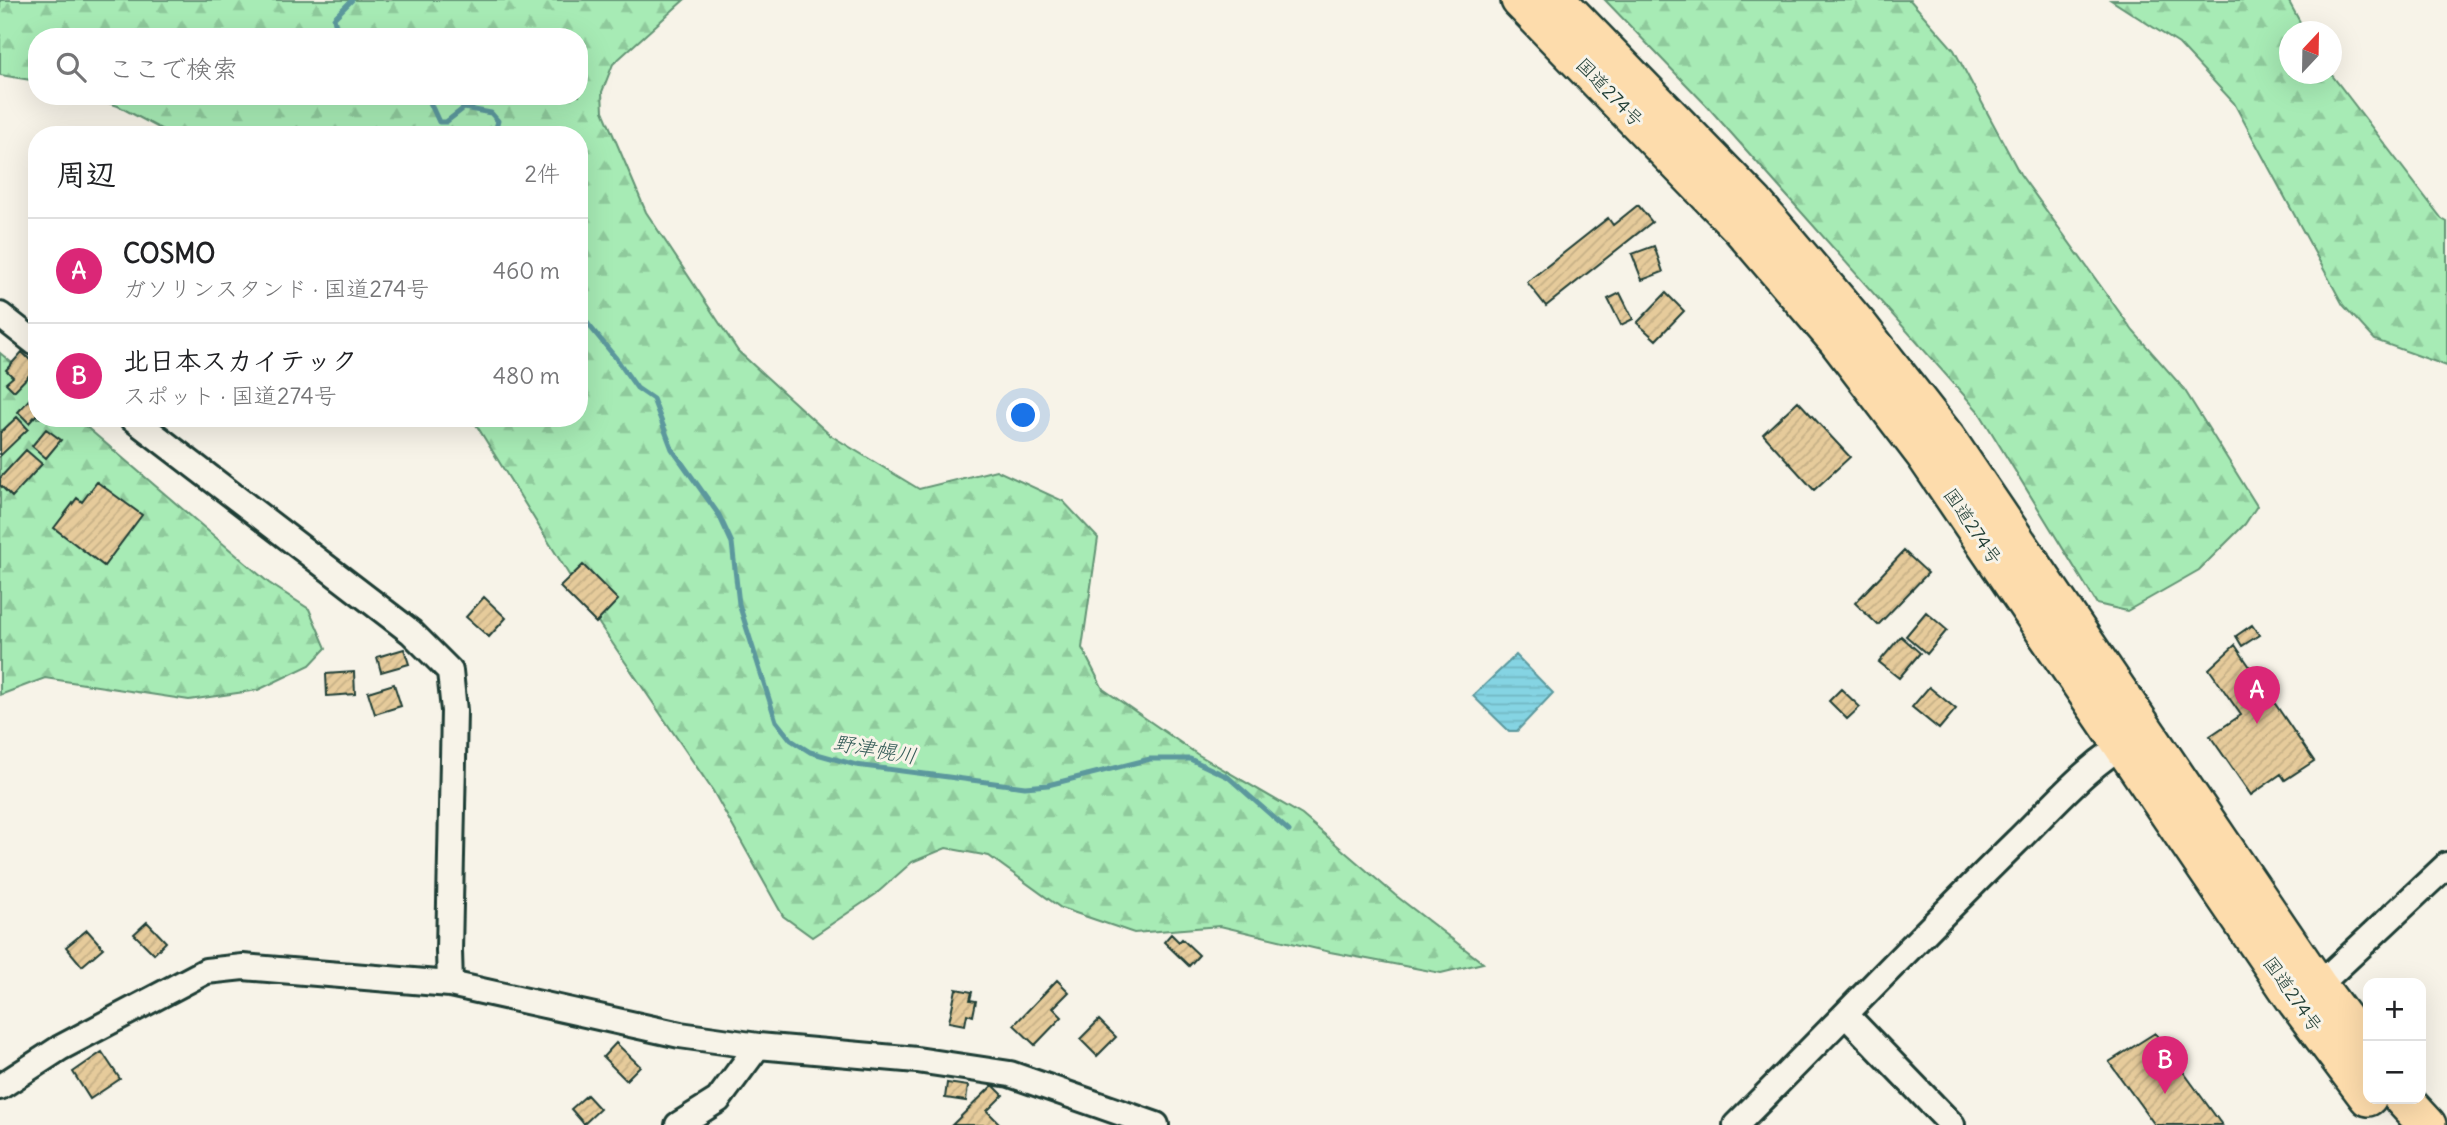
<!DOCTYPE html>
<html lang="ja">
<head>
<meta charset="utf-8">
<style>
  body { margin:0; font-family:Delius,"Klee One",sans-serif; background:#f6f6f6; color:#202124 }
  .controls { position:absolute; right:21px; bottom:21px; display:grid; overflow:hidden; border-radius:14px; box-shadow:0 7px 28px #0002 }
  .controls button { width:63px; height:63px; display:grid; place-items:center; padding:0; border:0; border-bottom:2px solid #e0e0e0; background:#fff; color:#202124; font:35px sans-serif }
  .compass { position:absolute; left:2279px; top:21px; width:63px; height:63px; border-radius:50%; background:#fff; box-shadow:0 7px 28px #0002; rotate:22deg }
  .you { position:absolute; left:1024px; top:416px; width:24px; height:24px; margin:-18px; border:5px solid #fff; border-radius:50%; background:#1a73e8; box-shadow:0 0 0 10px #1a73e833 }
  .badge { display:grid; place-items:center; width:46px; height:46px; border-radius:50%; background:#db2777; color:#fff; font-size:23px; font-weight:700 }
  .pin { position:absolute; translate:-50% -58px; filter:drop-shadow(0 2px 4px #0008) }
  .pin::after { content:''; position:absolute; top:37px; width:24px; height:21px; background:inherit; clip-path:polygon(0 0,100% 0,50% 100%) }
  .list { margin:0; padding:0; list-style:none }
  h2 { display:flex; justify-content:space-between; align-items:center; height:91px; margin:0; padding:0 28px; font-size:30px }
  h2 small { font-size:23px; font-weight:400; color:#757577 }
  .list li { display:grid; grid-template-columns:46px 1fr auto; gap:21px; align-items:center; box-sizing:border-box; height:105px; padding:0 28px; border-top:2px solid #e0e0e0 }
  .list b { display:block; font-size:26px; white-space:nowrap }
  .list p { margin:0; font-size:23px; white-space:nowrap; color:#757577 }
  .list em { font-size:23px; font-style:normal; color:#757577 }
  .icon { flex:none; width:38px; height:38px; fill:none; stroke:currentColor; stroke-width:2; stroke-linecap:round; stroke-linejoin:round }
  .map { position:relative; flex:none; width:2447px; height:1125px; overflow:hidden }
  .search { position:absolute; background:#fff; box-shadow:0 7px 28px #0002; left:28px; top:28px; width:560px; height:77px; display:flex; align-items:center; gap:18px; box-sizing:border-box; padding:0 24px; border-radius:28px; color:#757577; font-size:26px }
  .panel { position:absolute; background:#fff; box-shadow:0 7px 28px #0002; left:28px; top:126px; width:560px; height:301px; border-radius:28px }
  .map>svg:first-child { display:block }
  .forest { fill:url(#forest-firs); stroke:#639474; stroke-width:2 }
  .water { fill:url(#water-rules); stroke:#5c989d; stroke-width:2 }
  .lines { fill:none; stroke-linecap:round; stroke-linejoin:round }
  .stream { stroke:#5c989d; stroke-width:5 }
  .building { fill:url(#building-hatch); stroke:#1f3d34; stroke-width:2 }
  .minor-casing { stroke:#1f3d34; stroke-width:30 }
  .highway-casing { stroke:#1f3d34; stroke-width:42 }
  .minor { stroke:#f7f3e8; stroke-width:24 }
  .highway { stroke:#fddcac; stroke-width:37 }
  .labels { text-anchor:middle; dominant-baseline:central; stroke-width:6; stroke-linejoin:round; paint-order:stroke }
  .street-label { font-size:19px; fill:#1f3d34; stroke:#f7f3e8 }
  .water-label { font-size:21px; font-style:italic; fill:#335b57; stroke:#f7f3e8 }
</style>
</head>
<body>
<div class="map">
<svg width="2447" height="1125" viewBox="0 0 2447 1125">
  <defs>
    <pattern id="forest-firs" width="22" height="20" patternUnits="userSpaceOnUse" patternTransform="scale(1.75)"><rect width="22" height="20" fill="#a7ebb5"/><path d="M5 1l3.5 6h-7zM16 11l3.5 6h-7z" fill="#8fca9c"/></pattern>
    <pattern id="water-rules" width="6" height="5" patternUnits="userSpaceOnUse" patternTransform="scale(1.75)"><rect width="6" height="5" fill="#85d4e3"/><path d="M0 2.5h6" fill="none" stroke="#72b7c3"/></pattern>
    <pattern id="building-hatch" width="6" height="6" patternUnits="userSpaceOnUse" patternTransform="scale(1.75)"><rect width="6" height="6" fill="#e6cb9b"/><path d="M-1 1l2-2M0 6l6-6M5 7l2-2" fill="none" stroke="#c5af86"/></pattern>
  </defs>
  <rect width="100%" height="100%" fill="#f7f3e8"/>
  <filter id="ink" filterUnits="userSpaceOnUse"><feTurbulence type="fractalNoise" baseFrequency=".0143" numOctaves="2"/><feDisplacementMap in="SourceGraphic" scale="14" xChannelSelector="R" yChannelSelector="G"/><feConvolveMatrix kernelMatrix="1 2 1 2 8 2 1 2 1" color-interpolation-filters="sRGB"/></filter>
  <g filter="url(#ink)">
    <path class="forest" d="M0,0H684L613,64L602,92L603,111L646,212L738,351L830,435L919,489L996,470L1063,501L1098,538L1082,648L1103,689L1197,754L1302,815L1395,895L1483,963L1441,973L1330,952L1220,926L1134,933L1061,908L989,856L946,848L912,862L876,894L812,937L783,916L713,791L600,625L472,418H579V135H172L118,106L87,96H579V37H37V81L0,75Z
      M1605,0H1910L1954,50L2020,174L2133,331L2184,389L2257,506L2245,524L2199,570L2127,611L2097,604L1979,412L1707,106Z
      M2111,0H2288L2305,31L2290,32V74H2331L2442,219L2447,222V366L2375,340L2343,305L2234,103L2179,44Z
      M0,353L37,384V418H76L269,583L309,609L326,648L310,665L258,690L189,700L45,678L0,695Z"/>
    <path class="water" d="M1516,655L1553,693L1517,731H1509L1473,696Z"/>
    <g class="lines">
      <path class="stream" d="M338,37L334,18L352,0
        M427,96L439,122H446L464,108L491,113L498,121L494,135
        M579,313L615,357L637,388L653,399L672,449L719,515L732,543L739,604L776,721L791,740L810,752L856,765L1025,787L1048,785L1150,759H1190L1228,777L1289,831"/>
    </g>
    <path class="building" d="M1638,205L1652,222L1546,306L1527,282L1608,218L1613,225Z
      M1654,246L1663,272L1642,280L1632,254Z
      M1620,293L1633,319L1621,325L1608,299Z
      M1666,293L1684,311L1656,340L1637,323Z
      M22,352L37,367L14,391L6,383L13,377L6,370Z
      M34,394L37,397V414L29,423L18,412Z
      M1798,401L1850,457L1814,490L1763,434Z
      M17,417L28,429L0,456V433Z
      M46,429L61,440L46,458L32,446Z
      M26,450L42,464L12,497L0,485V478Z
      M97,482L142,515L104,566L54,528L77,498L82,502Z
      M1904,551L1928,573L1878,625L1855,603Z
      M583,565L618,600L596,623L560,587Z
      M484,597L506,618L489,637L466,617Z
      M1926,612L1947,630L1927,654L1906,636Z
      M2252,625L2259,635L2242,646L2236,636Z
      M1901,636L1920,653L1899,678L1879,662Z
      M2235,645L2314,761L2285,780L2281,774L2251,795L2210,736L2241,715L2209,669Z
      M404,649L409,664L381,672L377,657Z
      M354,672L355,694L327,696L326,674Z
      M394,684L401,706L375,714L368,692Z
      M1929,687L1956,709L1939,729L1912,707Z
      M1841,689L1860,707L1847,719L1829,701Z
      M147,922L166,942L154,954L134,934Z
      M87,930L103,948L82,966L66,947Z
      M1171,934L1179,942L1182,939L1199,955L1189,966L1164,942Z
      M1057,980L1069,992L1053,1008L1062,1017L1035,1045L1014,1025Z
      M956,989L972,992L970,1000L976,1001L973,1016L967,1014L965,1025L949,1022Z
      M1099,1020L1116,1037L1097,1056L1080,1039Z
      M2155,1033L2222,1125H2155L2109,1062Z
      M616,1043L640,1066L626,1080L603,1057Z
      M102,1052L120,1079L90,1099L73,1072Z
      M947,1083L968,1086L966,1101L945,1098Z
      M993,1085L1003,1095L987,1111L1001,1125H952Z
      M587,1095L600,1109L584,1124L571,1109Z"/>
    <g class="lines">
      <defs>
        <path id="minor" d="M0,315L37,344
          M132,418L411,632L450,671L454,711L449,951L450,984
          M2306,995L2318,986L2447,865
          M1846,1015L1952,1125
          M0,1087L60,1048L206,971L243,967L450,984L680,1035L758,1046L917,1060L1010,1074L1156,1125
          M678,1125L718,1100L758,1046
          M1736,1125C1830,1031 1921,935 2016,842C2053,806 2090,761 2136,738"/>
        <path id="highway" d="M1520,0L1741,228L1837,340L1925,455L2297,1002L2368,1097
          M1557,0L1755,204L1858,325L1947,439L2318,986L2368,1052
          M2403,1099L2427,1125"/>
      </defs>
      <use href="#minor" class="minor-casing"/>
      <use href="#highway" class="highway-casing"/>
      <use href="#minor" class="minor"/>
      <use href="#highway" class="highway"/>
    </g>
  </g>
  <g class="labels">
    <g class="street-label">
      <text transform="translate(1610 92) rotate(46)">国道274号</text>
      <text transform="translate(1973 526) rotate(56)">国道274号</text>
      <text transform="translate(2293 994) rotate(55)">国道274号</text>
    </g>
    <g class="water-label">
      <text transform="translate(875 749) rotate(10)">野津幌川</text>
    </g>
  </g>
</svg>
<div class="controls">
<button>+</button>
<button>−</button>
</div>
<svg class="compass" viewBox="-18 -18 36 36"><path d="M0-13l5 13h-10z" fill="#e53935"/><path d="M0 13l5-13h-10z" fill="#757577"/></svg>
<div class="you"></div>
<div class="pin badge" style="left:2257px;top:724px">A</div>
<div class="pin badge" style="left:2165px;top:1094px">B</div>
<div class="search"><svg class="icon" aria-label="search" viewBox="0 0 24 24"><circle cx="10" cy="10" r="6"/><path d="M15 15l6 6"/></svg>ここで検索</div>
<section class="panel">
<h2>周辺<small>2件</small></h2>
<ul class="list">
<li><span class="badge">A</span><div><b>COSMO</b><p>ガソリンスタンド · 国道274号</p></div><em>460 m</em></li>
<li><span class="badge">B</span><div><b>北日本スカイテック</b><p>スポット · 国道274号</p></div><em>480 m</em></li>
</ul>
</section>
</div>
</body>
</html>
